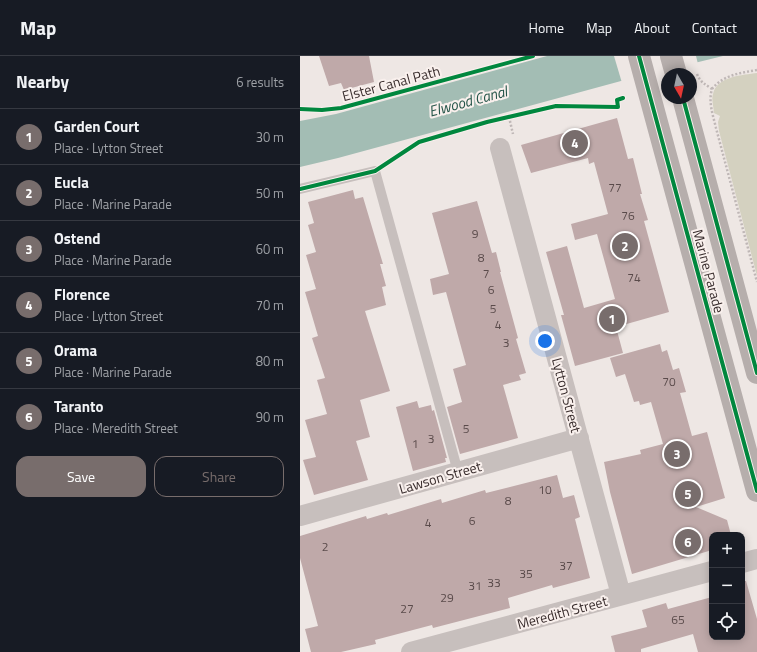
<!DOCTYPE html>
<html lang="en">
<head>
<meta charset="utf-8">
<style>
  body { margin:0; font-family:"Titillium Web",sans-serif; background:#242831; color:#f1f3f6 }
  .controls { position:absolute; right:12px; bottom:12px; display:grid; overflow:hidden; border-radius:8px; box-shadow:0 2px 10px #0003 }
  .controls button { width:36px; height:36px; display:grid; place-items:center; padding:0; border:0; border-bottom:1px solid #363941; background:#171b24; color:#f1f3f6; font:20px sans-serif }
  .compass { position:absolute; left:361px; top:12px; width:36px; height:36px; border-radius:50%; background:#171b24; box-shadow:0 2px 10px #0003; rotate:171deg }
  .you { position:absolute; left:245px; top:285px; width:14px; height:14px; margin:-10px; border:3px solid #fff; border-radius:50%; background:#1a73e8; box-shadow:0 0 0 6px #1a73e833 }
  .badge { display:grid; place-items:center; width:26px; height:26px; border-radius:50%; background:#786d6c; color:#fff; font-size:13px; font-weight:700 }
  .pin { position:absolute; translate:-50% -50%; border:2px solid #fff; box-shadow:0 1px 4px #0006 }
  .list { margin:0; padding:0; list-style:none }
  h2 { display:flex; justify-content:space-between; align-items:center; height:52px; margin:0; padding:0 16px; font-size:17px }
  h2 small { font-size:13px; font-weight:400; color:#9ea1a6 }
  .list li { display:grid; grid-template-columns:26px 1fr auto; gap:12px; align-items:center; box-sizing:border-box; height:56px; padding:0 16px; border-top:1px solid #363941 }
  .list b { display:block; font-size:15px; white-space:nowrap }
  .list p { margin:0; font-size:13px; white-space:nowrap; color:#9ea1a6 }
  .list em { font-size:13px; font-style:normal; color:#9ea1a6 }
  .actions { display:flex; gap:8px; padding:12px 16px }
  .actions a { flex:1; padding:9px 0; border:1px solid #786d6c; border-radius:12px; text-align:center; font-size:14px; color:#786d6c }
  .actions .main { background:#786d6c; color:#fff }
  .icon { flex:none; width:22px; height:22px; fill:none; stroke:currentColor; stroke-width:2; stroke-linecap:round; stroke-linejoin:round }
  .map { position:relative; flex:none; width:457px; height:596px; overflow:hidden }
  header { display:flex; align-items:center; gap:24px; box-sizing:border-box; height:56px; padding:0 20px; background:#171b24; border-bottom:1px solid #363941 }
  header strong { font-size:19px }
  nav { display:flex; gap:22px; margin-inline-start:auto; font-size:14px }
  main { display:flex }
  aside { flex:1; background:#171b24 }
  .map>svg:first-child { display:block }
  .green { fill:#d4d1c0 }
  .water { fill:#a3bdb4 }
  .pier { fill:#eee7e4 }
  .building { fill:#bfa9a9 }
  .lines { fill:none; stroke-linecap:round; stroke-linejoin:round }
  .path { stroke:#bfb7b6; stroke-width:2.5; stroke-dasharray:2 2; stroke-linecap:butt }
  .lane { stroke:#c7bfbd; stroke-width:10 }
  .street { stroke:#c7bfbd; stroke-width:20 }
  .primary { stroke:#b6aeac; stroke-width:22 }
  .cycleway-casing { stroke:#f9f0ed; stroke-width:6 }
  .cycleway { stroke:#00873e; stroke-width:4 }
  .labels { text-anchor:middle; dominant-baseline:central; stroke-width:4; stroke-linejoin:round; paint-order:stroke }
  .number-label { font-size:12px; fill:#5a4b4b }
  .street-label { font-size:14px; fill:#382c2c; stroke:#f9f0ed }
  .water-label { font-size:15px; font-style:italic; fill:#255549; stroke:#f9f0ed }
</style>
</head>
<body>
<header>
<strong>Map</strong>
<nav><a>Home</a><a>Map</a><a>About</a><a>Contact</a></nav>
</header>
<main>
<aside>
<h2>Nearby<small>6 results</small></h2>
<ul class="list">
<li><span class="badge">1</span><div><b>Garden Court</b><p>Place · Lytton Street</p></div><em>30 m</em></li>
<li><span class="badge">2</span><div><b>Eucla</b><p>Place · Marine Parade</p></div><em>50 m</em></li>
<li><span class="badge">3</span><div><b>Ostend</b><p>Place · Marine Parade</p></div><em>60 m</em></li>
<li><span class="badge">4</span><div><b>Florence</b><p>Place · Lytton Street</p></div><em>70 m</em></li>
<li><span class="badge">5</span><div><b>Orama</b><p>Place · Marine Parade</p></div><em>80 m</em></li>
<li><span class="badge">6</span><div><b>Taranto</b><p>Place · Meredith Street</p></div><em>90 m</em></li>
</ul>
<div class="actions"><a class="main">Save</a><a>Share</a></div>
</aside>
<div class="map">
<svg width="457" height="596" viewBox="0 0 457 596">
  <rect width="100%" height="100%" fill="#eee7e4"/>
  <path class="green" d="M457,17V220L419,75L418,66L420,60L414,57C414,52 411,43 413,38C417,20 443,19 457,17Z"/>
  <path class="water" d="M247,0H423L321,25L38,102L0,111V65L36,58Z"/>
  <path class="pier" d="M314,0H396L398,8L322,27Z"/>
  <path class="building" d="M19,0H69L74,26L44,34L41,27L29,30Z
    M317,62L328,103L333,102L342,138H340L348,164L344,165L369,256L316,271L323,297L275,310L261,259H264L246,196L267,190L284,252L315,243L297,178L275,184L271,168L308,158L294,106L289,108L288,102L231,117L221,89Z
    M53,134L55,143L63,141L83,208H80L86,230L82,231L86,249L65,255L90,335L60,344L70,381L56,385L68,424L14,439L3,404L16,401L5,364L27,358L17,324L25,322L12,282L18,280L5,236L16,233L6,199L16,196L8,169L14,167L8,146Z
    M177,145L192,197L196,196L201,216H200L218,282L216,283L226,317L219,319L221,324L203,329L218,382L160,398L147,351L162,346L153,313L166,309L146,236L133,239L130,223L149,218L132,157Z
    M360,288L362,296L367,294L373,314L379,312L386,336L380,337L392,380L407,376L425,442L396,451L427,464L431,479H412V494L332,518L310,436L304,406L341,398L340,394L363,388L351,346L340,349L339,345L334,346L325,318L316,321L310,302Z
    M117,345L119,352L131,349L132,355L134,354L147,402H145L146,406L113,415L96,351Z
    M257,419L263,442L274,439L280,461L275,463L290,522L253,532L252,529L208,542L210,552L133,572L132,569L75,584L76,588L41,596H11L5,573L18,570L0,502V480L66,460L67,463L87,457L88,459L141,443L142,447L185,434L186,437Z
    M442,525H446L457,563V596H398L393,578L341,593V596H315L311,580L347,571L342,554L366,547L368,553L412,541V581H442Z"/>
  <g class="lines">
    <path class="path" d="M397,18C400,26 405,28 412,33C408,46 413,59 416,72L457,226
      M412,33C423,19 440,17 457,14
      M209,61L213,78"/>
    <path class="lane" d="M0,133L75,115L158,416"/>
    <path class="street" d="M200,92L321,539
      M0,460L279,382
      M442,507L457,503
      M111,596L412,515"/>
    <path class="primary" d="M339,0L457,435
      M371,0L376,18
      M383,42L457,317"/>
    <defs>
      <path id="cycleway" d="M339,0L457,435
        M383,42L457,317
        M0,53L22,54L41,52L233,0
        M0,133L75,115L119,86L187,66L256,50L318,51L317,44L323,42"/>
    </defs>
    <use href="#cycleway" class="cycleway-casing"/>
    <use href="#cycleway" class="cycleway"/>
  </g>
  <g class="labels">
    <g class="number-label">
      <text x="315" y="131">77</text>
      <text x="328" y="159">76</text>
      <text x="175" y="177">9</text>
      <text x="181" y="201">8</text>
      <text x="186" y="217">7</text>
      <text x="334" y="221">74</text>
      <text x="191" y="233">6</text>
      <text x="193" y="252">5</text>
      <text x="198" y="268">4</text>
      <text x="206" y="286">3</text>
      <text x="369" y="325">70</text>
      <text x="166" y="372">5</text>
      <text x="131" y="382">3</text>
      <text x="115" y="387">1</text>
      <text x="245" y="433">10</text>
      <text x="208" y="444">8</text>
      <text x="172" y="464">6</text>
      <text x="128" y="466">4</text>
      <text x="25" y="490">2</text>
      <text x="266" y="509">37</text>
      <text x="226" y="517">35</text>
      <text x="194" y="526">33</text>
      <text x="175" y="529">31</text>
      <text x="147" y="541">29</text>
      <text x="107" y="552">27</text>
      <text x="378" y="563">65</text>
    </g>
    <g class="street-label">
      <text transform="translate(91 27) rotate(-15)">Elster Canal Path</text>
      <text transform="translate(409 215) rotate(75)">Marine Parade</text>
      <text transform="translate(267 339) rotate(75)">Lytton Street</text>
      <text transform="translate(140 421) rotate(-16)">Lawson Street</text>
      <text transform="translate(262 556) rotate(-15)">Meredith Street</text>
    </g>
    <g class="water-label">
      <text transform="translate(168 45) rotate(-15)">Elwood Canal</text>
    </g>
  </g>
</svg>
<div class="controls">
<button>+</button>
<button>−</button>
<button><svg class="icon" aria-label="locate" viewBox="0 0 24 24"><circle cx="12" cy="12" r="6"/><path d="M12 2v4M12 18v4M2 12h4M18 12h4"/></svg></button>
</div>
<svg class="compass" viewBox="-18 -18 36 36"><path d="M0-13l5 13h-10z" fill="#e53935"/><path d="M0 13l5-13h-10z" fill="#9ea1a6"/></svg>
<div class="you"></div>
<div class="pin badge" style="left:312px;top:263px">1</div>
<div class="pin badge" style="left:325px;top:190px">2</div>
<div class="pin badge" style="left:377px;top:398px">3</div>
<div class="pin badge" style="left:275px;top:87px">4</div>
<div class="pin badge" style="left:388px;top:438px">5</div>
<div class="pin badge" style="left:388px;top:486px">6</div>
</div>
</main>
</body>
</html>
